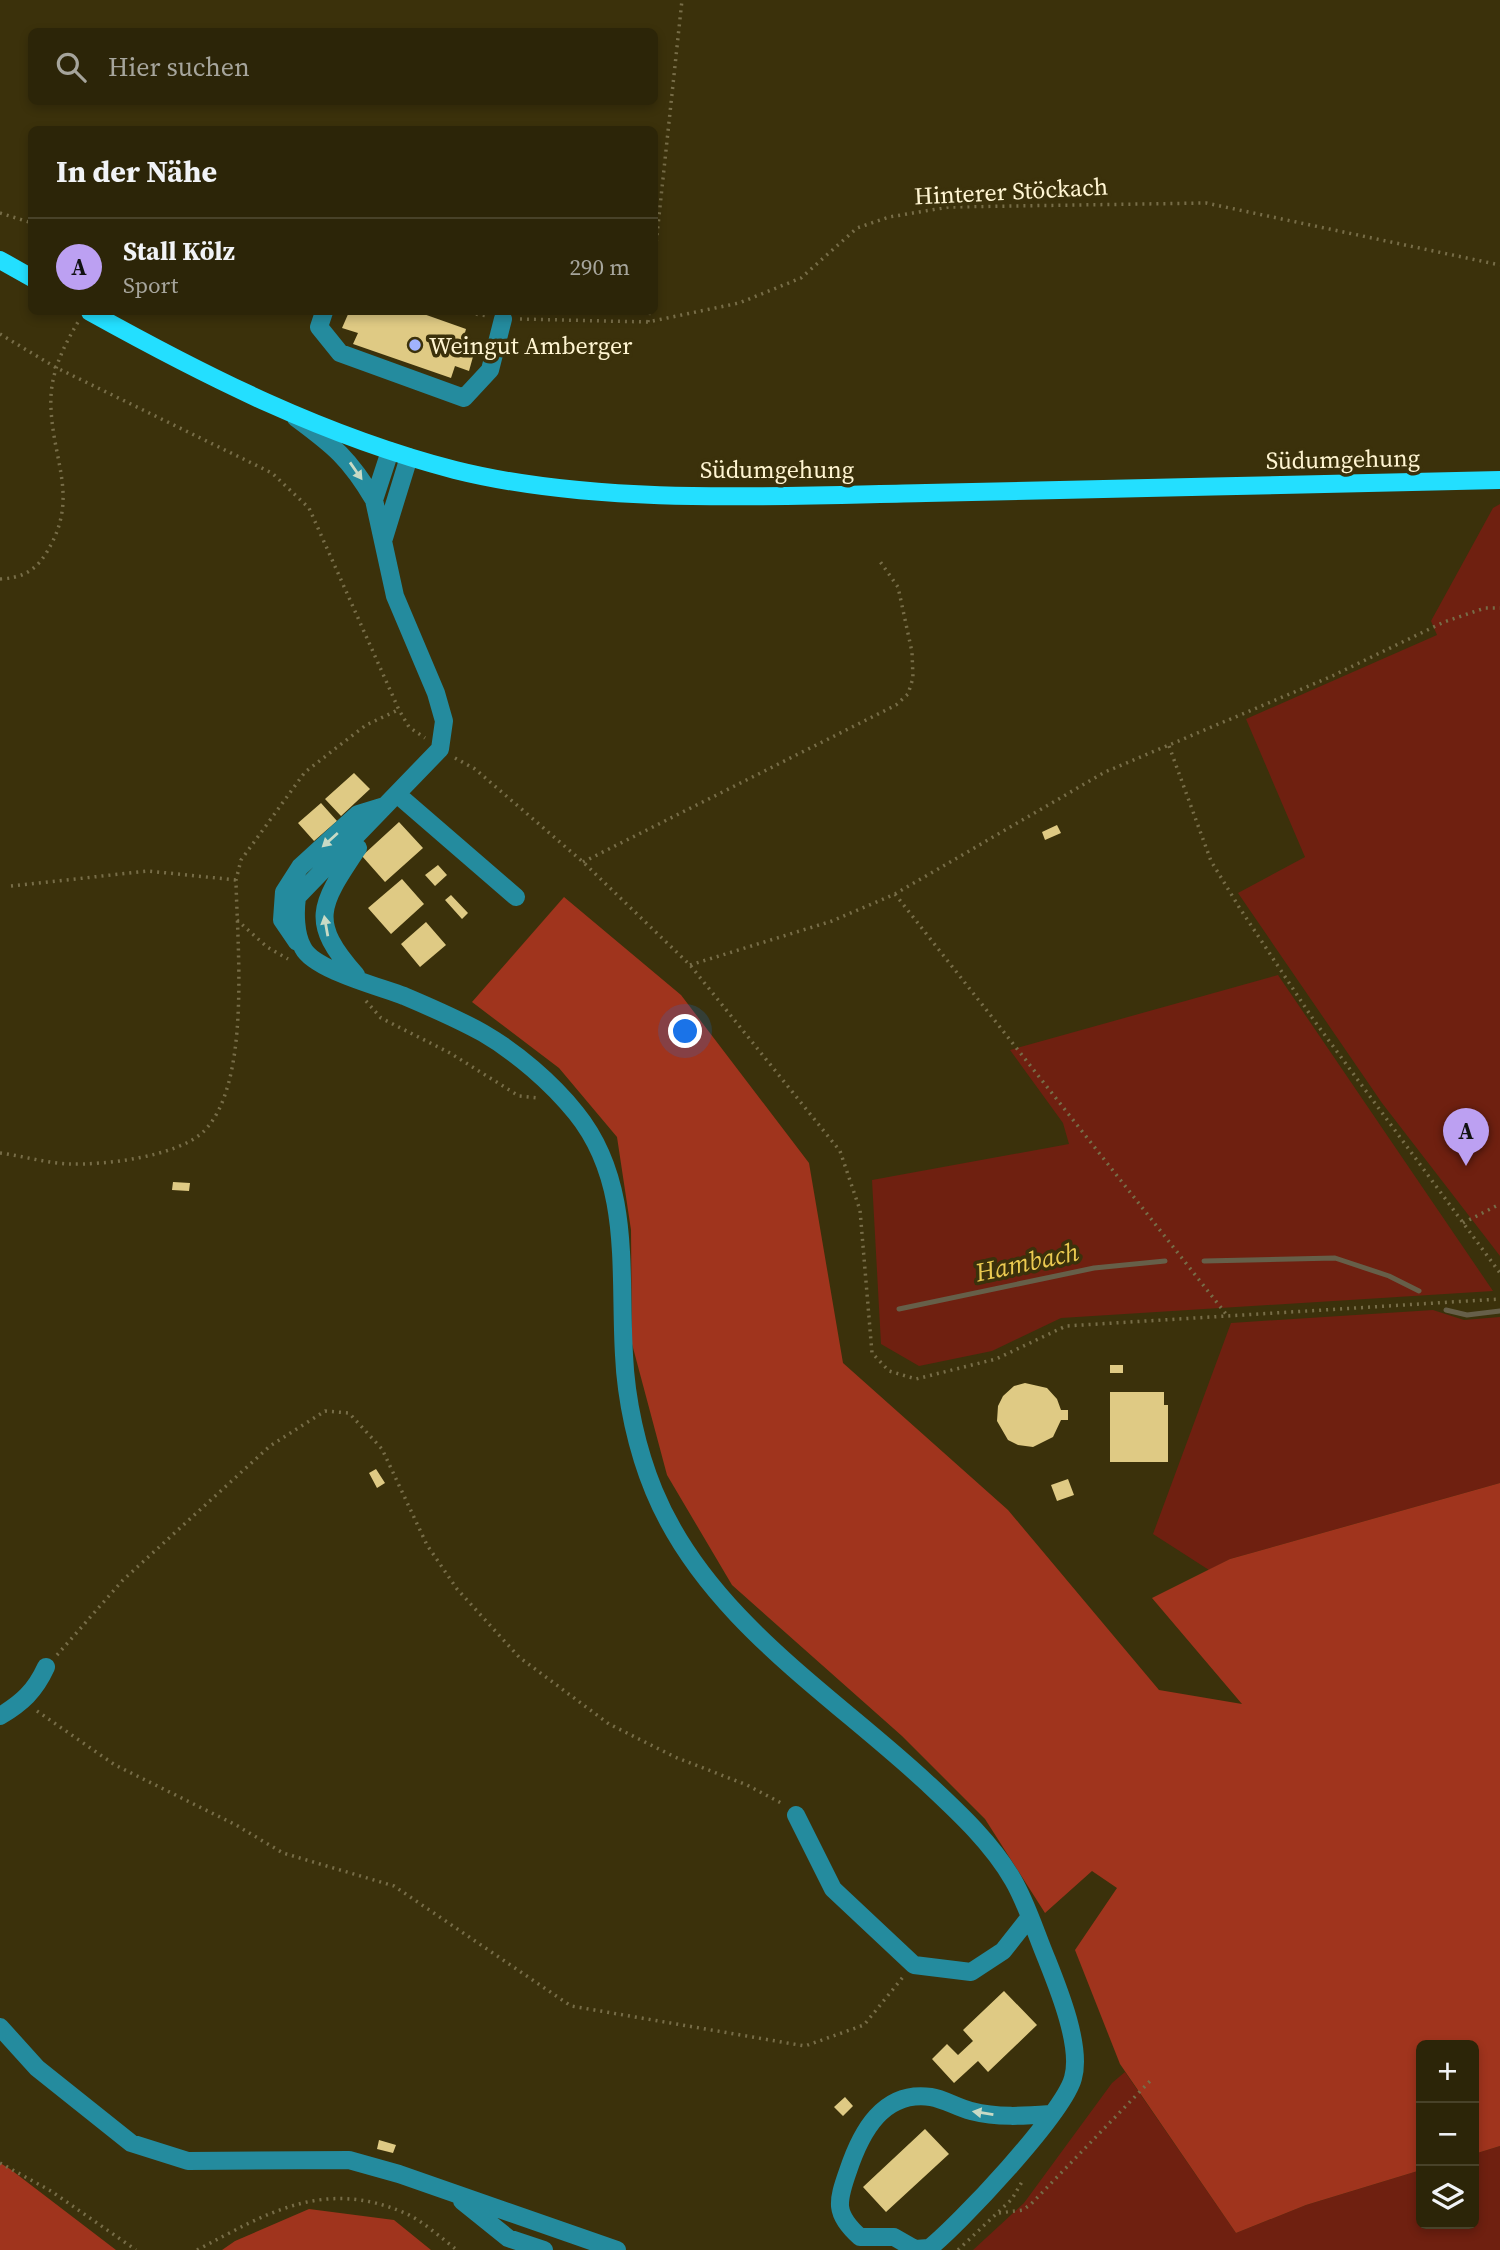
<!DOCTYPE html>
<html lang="de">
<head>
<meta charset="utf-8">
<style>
  body { margin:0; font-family:"Source Serif 4",serif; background:#383116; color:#f1f3f6 }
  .controls { position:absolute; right:21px; bottom:21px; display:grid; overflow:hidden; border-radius:10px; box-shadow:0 4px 10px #0003 }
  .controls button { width:63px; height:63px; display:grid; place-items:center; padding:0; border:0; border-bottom:2px solid #484229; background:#2c2508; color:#f1f3f6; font:35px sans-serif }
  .you { position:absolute; left:686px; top:1032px; width:24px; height:24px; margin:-18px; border:5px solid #fff; border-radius:50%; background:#1a73e8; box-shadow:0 0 0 10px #1a73e833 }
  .badge { display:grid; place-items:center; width:46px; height:46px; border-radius:50%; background:#bca0f2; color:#111; font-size:23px; font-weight:700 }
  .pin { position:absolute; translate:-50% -58px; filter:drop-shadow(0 2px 4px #0008) }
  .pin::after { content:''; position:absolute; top:37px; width:24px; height:21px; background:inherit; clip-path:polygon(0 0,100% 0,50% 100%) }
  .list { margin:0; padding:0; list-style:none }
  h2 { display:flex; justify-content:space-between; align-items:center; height:91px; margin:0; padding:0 28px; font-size:30px }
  h2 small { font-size:23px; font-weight:400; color:#a6a59c }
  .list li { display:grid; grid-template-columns:46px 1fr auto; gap:21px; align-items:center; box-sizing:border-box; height:98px; padding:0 28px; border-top:2px solid #484229 }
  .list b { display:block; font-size:26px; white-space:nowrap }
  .list p { margin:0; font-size:23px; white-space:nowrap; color:#a6a59c }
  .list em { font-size:23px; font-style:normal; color:#a6a59c }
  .icon { flex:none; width:38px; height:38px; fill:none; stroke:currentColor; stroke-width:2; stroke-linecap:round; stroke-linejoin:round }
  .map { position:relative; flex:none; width:1500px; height:2250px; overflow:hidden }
  .search { position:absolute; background:#2c2508; box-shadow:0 4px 10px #0003; left:28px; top:28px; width:630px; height:77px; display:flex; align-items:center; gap:18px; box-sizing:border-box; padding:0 24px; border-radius:10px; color:#a6a59c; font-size:26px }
  .panel { position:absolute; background:#2c2508; box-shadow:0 4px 10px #0003; left:28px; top:126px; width:630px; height:189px; border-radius:10px }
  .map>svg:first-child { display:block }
  .green { fill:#6f2010 }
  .forest { fill:#a0341d }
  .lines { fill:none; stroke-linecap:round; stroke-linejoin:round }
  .stream { stroke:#665f49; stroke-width:5 }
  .building { fill:#dfca84 }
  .path { stroke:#776d48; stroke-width:3.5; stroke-dasharray:2 5; stroke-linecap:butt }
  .minor { stroke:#248b9e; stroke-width:18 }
  .major { stroke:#23dfff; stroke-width:18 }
  .oneway { fill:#c8dac5 }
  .poi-dot { fill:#a1b3fd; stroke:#3b310b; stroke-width:2.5 }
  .labels { text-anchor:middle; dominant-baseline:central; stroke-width:7; stroke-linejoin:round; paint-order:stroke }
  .street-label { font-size:24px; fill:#fff5d2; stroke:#3b310b }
  .poi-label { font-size:24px; fill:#fff5d2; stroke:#3b310b; text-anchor:start }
  .water-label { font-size:26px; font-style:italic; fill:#ebca51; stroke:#3b310b }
</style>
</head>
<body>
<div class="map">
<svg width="1500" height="2250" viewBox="0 0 1500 2250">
  <rect width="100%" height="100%" fill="#3b310b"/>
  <path class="green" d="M1500,504V1256L1382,1103L1238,893L1305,857L1246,719L1437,635L1431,621L1493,508Z
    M1278,975L1493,1291L1061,1318L992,1351L919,1366L881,1344L872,1180L1069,1144L1063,1123L1010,1050Z
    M1433,1310L1464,1320L1500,1317V1483L1230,1559L1209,1570L1153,1534L1231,1323Z
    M1125,2072L1236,2233L1306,2205L1421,2170V2224H1474V2154L1500,2146V2250H973L1024,2203L1112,2083Z"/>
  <path class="forest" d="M564,897L681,995L809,1163L843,1363L1008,1510L1159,1690L1242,1704L1152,1598L1230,1559L1500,1483V2146L1474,2154V2045H1421V2170L1306,2205L1236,2233L1120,2064L1075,1950L1117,1888L1092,1871L1045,1913L985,1819L902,1736L732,1585L667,1475L632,1344L631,1230L617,1137L559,1068L472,1002Z
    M0,2163L10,2169L116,2250H0Z
    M309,2209L394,2220L431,2250H222L235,2241Z"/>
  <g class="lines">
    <path class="stream" d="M1204,1261L1335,1258L1389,1276L1419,1291
      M899,1309L1094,1268L1165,1261
      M1446,1310L1467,1315L1500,1311"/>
  </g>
  <path class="building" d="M349,312H418L466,329L463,340L476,346L469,371L455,366L451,378L353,344L358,333L342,328Z
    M354,773L370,789L341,816L325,799Z
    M321,803L337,821L314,841L298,823Z
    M399,822L423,848L385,882L362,856Z
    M1057,825L1061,833L1045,840L1042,832Z
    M438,865L447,875L435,886L425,875Z
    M402,879L424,904L391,934L368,908Z
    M451,895L468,913L462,919L445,900Z
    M426,922L446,945L420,967L401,944Z
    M173,1182L190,1183L189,1191L172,1190Z
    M1110,1365H1123V1373H1110Z
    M1025,1383L1047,1388L1057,1399L1061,1410H1068V1420H1061L1053,1437L1033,1447L1018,1445L1008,1440L997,1421L998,1406L1003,1396L1014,1386Z
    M1110,1392H1164V1405H1168V1462H1110Z
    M376,1469L385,1483L377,1488L369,1473Z
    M1068,1479L1074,1495L1057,1501L1051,1485Z
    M1004,1991L1037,2025L988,2072L978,2061L954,2083L932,2059L947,2044L958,2055L973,2041L963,2030Z
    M845,2097L853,2106L843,2116L834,2107Z
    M925,2129L949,2154L886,2212L863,2187Z
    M379,2140L396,2145L393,2153L377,2149Z"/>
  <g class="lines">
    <path class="path" d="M0,213L32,223
      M654,263L682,0
      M462,312L488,316
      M520,319L648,322L739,303L801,278L857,228L889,217L949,207L1206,203L1500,265
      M648,322L649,312
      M0,334L55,367L272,473L309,508L399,710L409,727L425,738
      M0,579C20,578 34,572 45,555C80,500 54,466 51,409C49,376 62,349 78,322
      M1169,746L1211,861L1239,907L1313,1019L1500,1273
      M455,758L475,769L583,862L690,965L840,1151L860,1210L872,1353L889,1371L916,1379L996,1359L1066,1326L1500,1299
      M583,862L896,705L908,694L913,678L912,652L898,587L879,560
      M11,886L148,871L236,880
      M895,894L1226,1314
      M237,920L267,947L288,959
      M690,965L832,921L895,894L1105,772L1330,677L1444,622L1485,608H1500
      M366,1001L381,1018L450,1053L519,1096L539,1098
      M0,1153C23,1156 46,1163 69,1164C105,1165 174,1157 202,1133C252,1087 237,945 236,880L241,860L305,772L366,725L398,710
      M1463,1223L1500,1204
      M57,1655L123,1580L270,1446L325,1411L349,1413L382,1449L427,1545L457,1589L519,1657L609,1724L675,1757L747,1785L783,1804
      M37,1711L115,1765L236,1825L283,1853L394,1886L571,2006L805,2046L864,2025L903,1977
      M0,2163L51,2191L136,2250
      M999,2213L1023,2210L1031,2204L1153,2078
      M197,2250C268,2213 323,2178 405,2213C423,2221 441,2238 457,2250
      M958,2250L1012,2199L1023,2180"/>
    <path class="minor" d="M324,312L319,327L340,353L464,398L490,370L503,319
      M296,418C334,446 350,459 374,500
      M390,451L374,500L395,596L436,693L444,721L440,749L297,897C295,912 295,934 303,948C314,970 381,987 404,996C430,1007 458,1019 483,1033C516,1052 552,1083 576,1113C632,1182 619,1271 624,1355C626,1400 637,1450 654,1491C706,1617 830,1693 926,1782C957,1811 991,1842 1013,1880C1027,1904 1036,1934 1047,1960C1059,1990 1082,2047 1073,2078C1064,2113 958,2226 927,2250
      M384,538L409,457
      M398,795L516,897
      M297,942L282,920L284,892L300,867L358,814L384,806
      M356,975C308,921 320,905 358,848
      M0,1716C22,1703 35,1691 46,1667
      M796,1815L833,1889L914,1965L971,1972L1003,1951L1029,1918
      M0,2027L37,2068L131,2143L188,2161L349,2160L399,2174L617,2250
      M462,2201L508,2238L544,2250
      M929,2248L915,2249L894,2237H860C834,2214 837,2202 848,2171C861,2132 883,2090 931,2097C944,2099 958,2108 971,2111C998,2118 1024,2116 1051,2114"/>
    <path class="major" d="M0,260L32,278
      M90,312C207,377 324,436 455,470C599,506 778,496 926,493C1117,489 1309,484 1500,480"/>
  </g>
  <defs><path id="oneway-solid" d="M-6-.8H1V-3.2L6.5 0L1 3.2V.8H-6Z" transform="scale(1.75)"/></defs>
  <g class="oneway">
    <use href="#oneway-solid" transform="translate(356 471) rotate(55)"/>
    <use href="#oneway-solid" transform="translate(330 840) rotate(138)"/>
    <use href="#oneway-solid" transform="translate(326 926) rotate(-100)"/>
    <use href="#oneway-solid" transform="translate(983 2113) rotate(-171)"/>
  </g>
  <circle class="poi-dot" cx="415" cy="345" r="7"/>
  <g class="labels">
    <g class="street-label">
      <text transform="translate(1011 191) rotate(-3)">Hinterer Stöckach</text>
      <text transform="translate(1343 459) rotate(-1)">Südumgehung</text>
      <text x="777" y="469">Südumgehung</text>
    </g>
    <g class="poi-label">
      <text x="429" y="345">Weingut Amberger</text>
    </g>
    <g class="water-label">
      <text transform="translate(1027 1262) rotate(-12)">Hambach</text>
    </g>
  </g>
</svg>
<div class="controls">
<button>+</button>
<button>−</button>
<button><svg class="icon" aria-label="layers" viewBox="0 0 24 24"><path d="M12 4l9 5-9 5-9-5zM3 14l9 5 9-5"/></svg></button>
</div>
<div class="you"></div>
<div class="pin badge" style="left:1466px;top:1166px">A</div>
<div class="search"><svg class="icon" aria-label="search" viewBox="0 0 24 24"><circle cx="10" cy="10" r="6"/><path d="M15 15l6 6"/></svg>Hier suchen</div>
<section class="panel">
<h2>In der Nähe<small></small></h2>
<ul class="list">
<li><span class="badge">A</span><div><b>Stall Kölz</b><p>Sport</p></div><em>290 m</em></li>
</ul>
</section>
</div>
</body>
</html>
